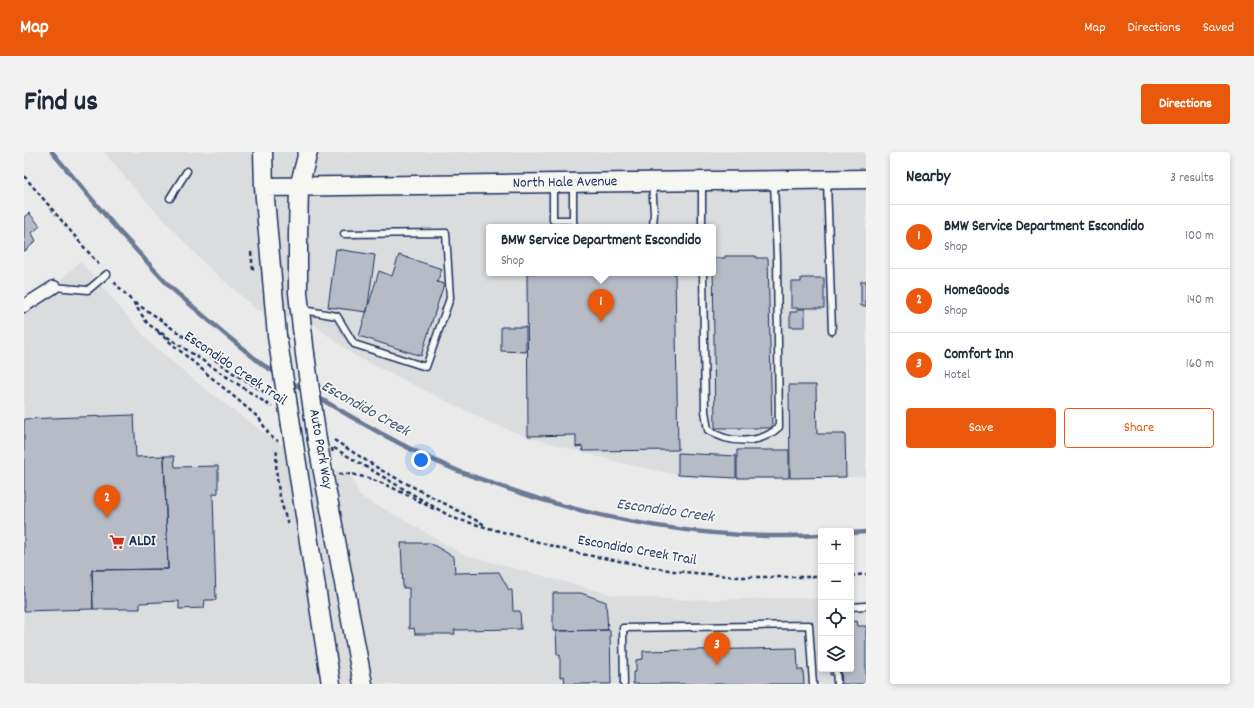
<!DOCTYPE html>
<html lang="en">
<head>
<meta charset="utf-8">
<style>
  body { margin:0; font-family:Dekko,sans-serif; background:#f2f2f3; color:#1f2937 }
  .controls { position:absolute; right:12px; bottom:12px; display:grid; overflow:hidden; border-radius:4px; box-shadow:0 2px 6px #0003 }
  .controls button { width:36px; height:36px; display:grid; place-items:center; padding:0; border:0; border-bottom:1px solid #e0e1e3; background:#fff; color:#1f2937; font:20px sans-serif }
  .you { position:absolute; left:397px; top:308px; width:14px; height:14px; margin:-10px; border:3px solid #fff; border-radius:50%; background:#1a73e8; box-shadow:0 0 0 6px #1a73e833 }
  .badge { display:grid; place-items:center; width:26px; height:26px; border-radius:50%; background:#ea580c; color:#fff; font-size:13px; font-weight:700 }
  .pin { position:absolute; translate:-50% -33px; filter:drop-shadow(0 1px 2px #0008) }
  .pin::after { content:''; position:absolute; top:21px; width:14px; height:12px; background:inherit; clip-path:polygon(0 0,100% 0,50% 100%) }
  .popup { position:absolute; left:462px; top:72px; width:230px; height:52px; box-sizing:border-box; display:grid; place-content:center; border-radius:4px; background:#fff; filter:drop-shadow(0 1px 3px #0005); font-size:13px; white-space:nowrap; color:#747a83 }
  .popup b { font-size:15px; color:#1f2937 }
  .popup::after { content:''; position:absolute; left:50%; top:100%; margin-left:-8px; border:8px solid transparent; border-top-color:#fff }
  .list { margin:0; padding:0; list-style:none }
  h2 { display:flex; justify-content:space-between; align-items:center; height:52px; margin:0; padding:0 16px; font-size:17px }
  h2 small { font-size:13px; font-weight:400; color:#747a83 }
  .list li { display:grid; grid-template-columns:26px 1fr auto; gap:12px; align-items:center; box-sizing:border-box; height:64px; padding:0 16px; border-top:1px solid #e0e1e3 }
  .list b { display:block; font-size:15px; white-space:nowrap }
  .list p { margin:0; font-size:13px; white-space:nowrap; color:#747a83 }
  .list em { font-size:13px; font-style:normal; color:#747a83 }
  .actions { display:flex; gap:8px; padding:12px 16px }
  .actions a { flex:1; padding:9px 0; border:1px solid #ea580c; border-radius:4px; text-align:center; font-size:14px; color:#ea580c }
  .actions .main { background:#ea580c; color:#fff }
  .icon { flex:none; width:22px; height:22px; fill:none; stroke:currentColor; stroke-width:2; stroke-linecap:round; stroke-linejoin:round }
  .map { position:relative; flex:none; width:842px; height:532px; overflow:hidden; border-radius:4px }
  header { display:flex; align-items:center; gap:24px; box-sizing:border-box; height:56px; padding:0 20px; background:#ea580c; color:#fff }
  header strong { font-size:19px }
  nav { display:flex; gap:22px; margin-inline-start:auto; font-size:14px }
  .intro { display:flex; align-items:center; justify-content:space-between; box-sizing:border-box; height:96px; padding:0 24px }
  h1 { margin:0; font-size:28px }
  .button { padding:10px 18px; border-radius:4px; background:#ea580c; color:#fff; font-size:14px; font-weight:700 }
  main { display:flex; gap:24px; padding:0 24px }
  aside { flex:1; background:#fff; border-radius:4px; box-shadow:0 2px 6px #0003 }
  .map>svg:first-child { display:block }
  .built { fill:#dadcde; fill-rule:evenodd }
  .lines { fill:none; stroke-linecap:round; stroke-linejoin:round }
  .stream { stroke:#6c7995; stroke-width:4.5 }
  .building { fill:#b6bbc6; stroke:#1b2f5e }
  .lane-casing { stroke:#1b2f5e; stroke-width:9 }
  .street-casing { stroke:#1b2f5e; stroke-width:15 }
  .secondary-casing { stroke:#1b2f5e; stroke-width:21 }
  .path { stroke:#1b2f5e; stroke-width:2.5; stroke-dasharray:4 3; stroke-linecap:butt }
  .lane { stroke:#f6f6f2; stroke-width:6 }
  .street { stroke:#f6f6f2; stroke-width:12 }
  .secondary { stroke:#f6f6f2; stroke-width:18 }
  .secondary-bridge-casing { stroke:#1b2f5e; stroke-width:21; stroke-linecap:butt }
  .path-bridge { stroke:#1b2f5e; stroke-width:2.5; stroke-dasharray:4 3; stroke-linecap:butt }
  .secondary-bridge { stroke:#f6f6f2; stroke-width:18 }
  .labels { text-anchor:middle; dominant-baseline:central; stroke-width:3.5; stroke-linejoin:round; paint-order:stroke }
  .street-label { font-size:15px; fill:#1b2f5e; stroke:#f6f6f2 }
  .poi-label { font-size:15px; font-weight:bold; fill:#1b2f5e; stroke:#f6f6f2; text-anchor:start }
  .water-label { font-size:16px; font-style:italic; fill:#44547a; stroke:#f6f6f2 }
</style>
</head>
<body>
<header>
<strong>Map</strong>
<nav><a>Map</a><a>Directions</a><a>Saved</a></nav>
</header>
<div class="intro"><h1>Find us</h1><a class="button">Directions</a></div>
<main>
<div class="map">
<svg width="842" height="532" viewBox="0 0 842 532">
  <rect width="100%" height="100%" fill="#e9eae9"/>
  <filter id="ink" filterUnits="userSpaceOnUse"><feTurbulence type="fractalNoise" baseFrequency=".025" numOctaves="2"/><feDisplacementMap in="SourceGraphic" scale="8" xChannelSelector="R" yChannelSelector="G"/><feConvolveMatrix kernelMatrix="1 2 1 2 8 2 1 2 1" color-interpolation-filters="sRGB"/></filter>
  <g filter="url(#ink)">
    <path class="built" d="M80,0H842V324L810,326L738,327L664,325L597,311L504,285L465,270L331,204L289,172L233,158L180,111L111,37ZM465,75H689V121H465Z
      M56,109L129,194L176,233L252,290L328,326L336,345L370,362L438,402L589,443L653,448L797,446V517H827V449L842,448V532H0V154L30,135Z"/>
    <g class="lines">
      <path class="stream" d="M28,0L93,77L146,135L202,183L239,213L254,222
        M266,229L282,239
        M292,244C335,270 379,295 425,315C440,322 455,326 470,332C573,369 687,389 797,383
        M827,381L842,380"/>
    </g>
    <path class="building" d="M5,61L16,74L8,81L12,89L1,99H0V65Z
      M312,97L351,103L343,160L304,155Z
      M375,103L418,117L413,130L420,132L397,204L335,184L355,119L368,124Z
      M701,104H732V106H744L748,276H691L689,106H701Z
      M503,121H651L654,298L559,299L558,294L552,295V283L504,284Z
      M777,126H800V156H767V130H777Z
      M837,129H842V154H837Z
      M773,157H781V175H766V160H773Z
      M477,175H502V200L477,199Z
      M765,233H792L793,282H821L822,325L766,326Z
      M110,263L112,305L140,304L144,417L68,418L69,457L0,459V267Z
      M713,298H765V326H713Z
      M654,301L712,304V326L654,323Z
      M140,304H150L151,315L194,314V341L189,342L192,448H181L180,456L155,457V449L116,451V457H69L68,418L144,417Z
      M377,391H406L430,405L431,421L475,420L485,438H488L489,459H496L497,477L430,478L431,482H391L390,476L385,477V436H379Z
      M529,441H557L582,450L584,478L529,479Z
      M833,469L834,474H842V532H818L817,517H827V470Z
      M586,478L587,532H541L540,524L536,525V503H533L532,479Z
      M773,496L774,518H779L780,532H609V520H612V508L619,507V499Z
      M806,517H817V523H806Z"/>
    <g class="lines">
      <defs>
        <path id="lane" d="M803,29L808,179
          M628,31L630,61L629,75
          M678,31V75
          M529,32V68H549
          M549,32V68L550,75
          M146,46L163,19
          M679,121L681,259L684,278C705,292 736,293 755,275L753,107L750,30
          M30,135L64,138L83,122
          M279,158L313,164L330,192L402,215L426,146L422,81L320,82
          M827,455L842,454
          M812,517L813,532
          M600,532L599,476L785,473L789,532"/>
        <path id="street" d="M0,154L30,135"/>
        <path id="secondary" d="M239,0L240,35L253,184
          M240,35L842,27
          M281,202L274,141V83L275,35L284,0
          M267,273L307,532
          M293,288L339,532"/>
      </defs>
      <use href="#lane" class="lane-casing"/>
      <use href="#street" class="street-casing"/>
      <use href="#secondary" class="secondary-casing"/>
      <path class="path" d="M0,24L76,114
        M227,100L229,118
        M90,130L109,150L124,172L248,255
        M111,151L130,163L209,221L245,243
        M134,180L235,266L246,284L254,289
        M310,288L357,318L461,373
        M310,296L429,366L557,402L650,419L715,425H797
        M253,299C250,322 256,350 264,372
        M315,322C342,319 387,345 412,358
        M827,424L842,422"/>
      <use href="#lane" class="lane"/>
      <use href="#street" class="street"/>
      <use href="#secondary" class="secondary"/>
      <defs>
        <path id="secondary-bridge" d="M253,184L267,273
          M281,202L293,288"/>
      </defs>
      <use href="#secondary-bridge" class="secondary-bridge-casing"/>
      <path class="path-bridge" d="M308,296L309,303"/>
      <use href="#secondary-bridge" class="secondary-bridge"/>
    </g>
  </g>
  <defs>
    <symbol id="supermarket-bare" viewBox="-9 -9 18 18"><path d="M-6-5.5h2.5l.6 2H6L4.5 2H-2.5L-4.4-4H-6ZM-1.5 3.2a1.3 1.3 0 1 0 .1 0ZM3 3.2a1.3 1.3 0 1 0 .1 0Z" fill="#c8321e" stroke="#f6f6f2" stroke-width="2.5" paint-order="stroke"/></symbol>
  </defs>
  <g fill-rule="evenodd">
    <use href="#supermarket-bare" x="82" y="379" width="22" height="22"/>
  </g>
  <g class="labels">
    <g class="street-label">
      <text transform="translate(541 31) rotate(-1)">North Hale Avenue</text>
      <text transform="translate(211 217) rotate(34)">Escondido Creek Trail</text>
      <text transform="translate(296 297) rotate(80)">Auto Park Way</text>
      <text transform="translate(613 399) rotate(10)">Escondido Creek Trail</text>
    </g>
    <g class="poi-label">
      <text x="105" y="390">ALDI</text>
    </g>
    <g class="water-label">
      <text transform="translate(341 257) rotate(29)">Escondido Creek</text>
      <text transform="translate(641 359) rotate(8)">Escondido Creek</text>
    </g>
  </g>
</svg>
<div class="controls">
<button>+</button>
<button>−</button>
<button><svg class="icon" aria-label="locate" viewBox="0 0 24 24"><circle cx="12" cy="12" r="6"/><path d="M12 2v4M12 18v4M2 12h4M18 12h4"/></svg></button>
<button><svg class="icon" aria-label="layers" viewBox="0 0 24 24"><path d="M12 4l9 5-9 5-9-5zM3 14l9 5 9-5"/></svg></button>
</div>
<div class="you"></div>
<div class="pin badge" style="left:577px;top:170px">1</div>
<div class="popup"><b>BMW Service Department Escondido</b>Shop</div>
<div class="pin badge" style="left:83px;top:366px">2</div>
<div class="pin badge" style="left:693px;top:513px">3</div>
</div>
<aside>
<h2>Nearby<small>3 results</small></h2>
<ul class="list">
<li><span class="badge">1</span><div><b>BMW Service Department Escondido</b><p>Shop</p></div><em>100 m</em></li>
<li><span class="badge">2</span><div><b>HomeGoods</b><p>Shop</p></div><em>140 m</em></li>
<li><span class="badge">3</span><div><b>Comfort Inn</b><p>Hotel</p></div><em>160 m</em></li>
</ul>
<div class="actions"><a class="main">Save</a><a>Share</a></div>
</aside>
</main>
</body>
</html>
